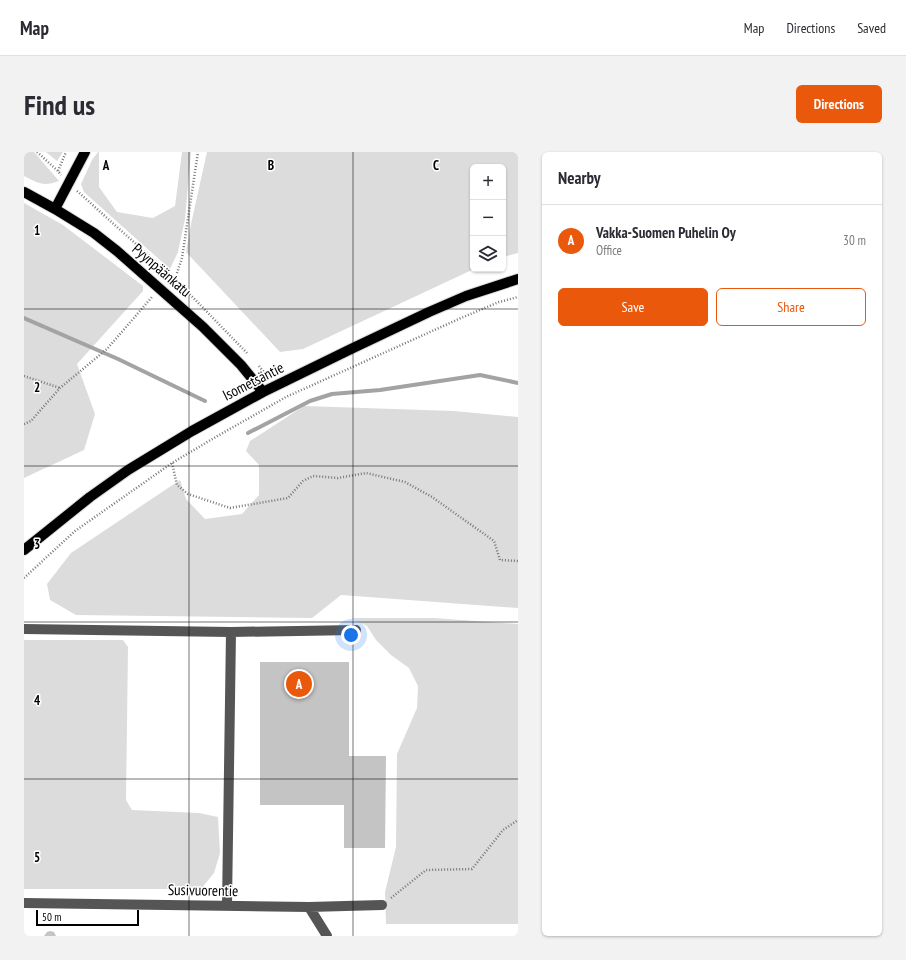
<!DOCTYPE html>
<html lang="en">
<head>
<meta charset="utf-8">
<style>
  body { margin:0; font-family:"PT Sans Narrow",sans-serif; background:#f2f2f3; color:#2b2b33 }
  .controls { position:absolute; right:12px; top:12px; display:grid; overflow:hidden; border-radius:6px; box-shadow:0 1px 3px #0004 }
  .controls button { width:36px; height:36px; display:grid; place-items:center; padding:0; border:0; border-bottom:1px solid #e1e1e2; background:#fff; color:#2b2b33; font:20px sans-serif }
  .scale { position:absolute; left:12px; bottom:10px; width:103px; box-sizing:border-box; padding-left:4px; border:2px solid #000; border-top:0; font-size:11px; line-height:14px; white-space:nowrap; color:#000; -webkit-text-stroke:3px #fff; paint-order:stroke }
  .you { position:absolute; left:327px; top:483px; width:14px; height:14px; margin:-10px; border:3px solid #fff; border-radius:50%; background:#1a73e8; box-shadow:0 0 0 6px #1a73e833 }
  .badge { display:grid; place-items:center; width:26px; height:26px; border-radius:50%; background:#ea580c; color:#fff; font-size:13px; font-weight:700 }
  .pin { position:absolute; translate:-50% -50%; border:2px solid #fff; box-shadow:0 1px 4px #0006 }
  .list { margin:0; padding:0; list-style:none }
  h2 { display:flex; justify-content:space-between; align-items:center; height:52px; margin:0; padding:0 16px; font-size:17px }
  h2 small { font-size:13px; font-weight:400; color:#7c7c81 }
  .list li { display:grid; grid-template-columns:26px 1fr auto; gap:12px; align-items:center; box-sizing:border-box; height:72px; padding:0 16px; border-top:1px solid #e1e1e2 }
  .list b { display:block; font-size:15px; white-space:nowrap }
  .list p { margin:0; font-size:13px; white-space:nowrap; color:#7c7c81 }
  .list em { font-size:13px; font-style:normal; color:#7c7c81 }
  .actions { display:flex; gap:8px; padding:12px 16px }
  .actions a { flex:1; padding:9px 0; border:1px solid #ea580c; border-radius:6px; text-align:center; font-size:14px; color:#ea580c }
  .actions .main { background:#ea580c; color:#fff }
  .icon { flex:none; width:22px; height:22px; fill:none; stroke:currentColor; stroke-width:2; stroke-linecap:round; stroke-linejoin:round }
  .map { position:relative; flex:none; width:494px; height:784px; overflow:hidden; border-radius:6px }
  header { display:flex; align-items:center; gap:24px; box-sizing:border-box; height:56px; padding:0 20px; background:#fff; border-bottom:1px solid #e1e1e2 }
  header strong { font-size:19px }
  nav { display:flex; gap:22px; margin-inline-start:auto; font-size:14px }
  .intro { display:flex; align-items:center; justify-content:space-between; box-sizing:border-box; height:96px; padding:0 24px }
  h1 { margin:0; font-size:28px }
  .button { padding:10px 18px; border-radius:6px; background:#ea580c; color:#fff; font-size:14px; font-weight:700 }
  main { display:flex; gap:24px; padding:0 24px }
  aside { flex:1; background:#fff; border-radius:6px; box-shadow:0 1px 3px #0004 }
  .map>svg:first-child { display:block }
  .green { fill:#dcdcdc }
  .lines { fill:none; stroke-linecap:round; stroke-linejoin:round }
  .stream { stroke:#a3a3a3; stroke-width:4 }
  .building { fill:#c4c4c4 }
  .major-casing { stroke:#dbdbdb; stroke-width:12 }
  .path { stroke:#777; stroke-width:2.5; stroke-dasharray:1 2; stroke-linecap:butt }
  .minor { stroke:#555; stroke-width:10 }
  .major { stroke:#000; stroke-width:10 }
  .grid { fill:none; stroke:#000; stroke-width:1; stroke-opacity:0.55 }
  .labels { text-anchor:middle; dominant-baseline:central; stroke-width:3; stroke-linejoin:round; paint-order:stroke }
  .street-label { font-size:15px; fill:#000; stroke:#fff }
  .grid-label { font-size:13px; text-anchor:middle; font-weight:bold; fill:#000; stroke:#fff; stroke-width:3; stroke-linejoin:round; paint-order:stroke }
</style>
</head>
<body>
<header>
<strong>Map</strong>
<nav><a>Map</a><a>Directions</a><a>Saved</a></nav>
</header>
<div class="intro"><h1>Find us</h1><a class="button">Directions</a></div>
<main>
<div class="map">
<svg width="494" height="784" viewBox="0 0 494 784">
  <rect width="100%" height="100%" fill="#fff"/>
  <path class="green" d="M0,0H10L35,29C19,35 14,31 0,24Z
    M22,0H39L33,9Z
    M74,0H75V35L93,60L129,66L151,54L158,0H167L161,67L154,100L146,117L60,40L57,32L68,8Z
    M183,0H494V101L479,105V15H449V117H450L279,197L256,200L162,100L167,72Z
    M0,51L39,73L119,134V139L53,212L71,262L60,298L0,326Z
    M280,254L430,259L494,265V456L317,443L288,466L52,463L26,448L23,432L47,401L156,328L162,347L181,367L218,362L235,343V313L222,299L226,289Z
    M328,466H410L494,472V772H362L361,740L372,695L373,602L393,556L394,534L385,516L367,503L352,488L343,474Z
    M0,488H99L104,495L102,648L108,658L175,661L194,665L196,701L190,721L177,737H0Z"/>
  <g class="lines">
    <path class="stream" d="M0,166L94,207L181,249
      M224,281L286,249L308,242L356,238L456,223L494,231"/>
  </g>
  <path class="building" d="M236,510H325V604H362L361,696H320V653H236Z
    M26,779L30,780L32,784H20L23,780Z"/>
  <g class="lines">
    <defs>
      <path id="major" d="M0,40L31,57L70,81L93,99L179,175L217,213L239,240
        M31,57L61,0
        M0,398L66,345L104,318L168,279L239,240L327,197L405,160L442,144L494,127"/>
    </defs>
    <use href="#major" class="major-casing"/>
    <path class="path" d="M13,0L34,19L37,23
      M34,19L42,0
      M53,39L151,127L223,201
      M146,130L151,127L158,106L174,0
      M235,214L244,225
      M0,224L36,236
      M0,272L7,269L36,236L83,197L128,145
      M148,311L153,333L164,342L206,356L264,346L279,329L289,324L314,326L342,321L381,330L408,345L470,389L476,408L494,409
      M0,426L51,379L148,311L190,286L262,245L437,166L475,150L494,145
      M367,746L402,718L448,717L479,678L494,668"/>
    <path class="minor" d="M0,477L207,480L332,478
      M0,751L285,755L358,753
      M203,753L207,480
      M285,755L303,784"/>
    <use href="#major" class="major"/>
  </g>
  <path class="grid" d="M165,0V784M329,0V784M0,157H494M0,314H494M0,470H494M0,627H494"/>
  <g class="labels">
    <g class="street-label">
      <text transform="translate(138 118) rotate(41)">Pyynpäänkatu</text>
      <text transform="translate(229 229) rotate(-27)">Isometsäntie</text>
      <text transform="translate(179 738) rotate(1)">Susivuorentie</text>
    </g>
  </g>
  <g class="grid-label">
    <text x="82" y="18">A</text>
    <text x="247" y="18">B</text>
    <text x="412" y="18">C</text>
    <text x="13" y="83">1</text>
    <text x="13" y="240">2</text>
    <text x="13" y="397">3</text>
    <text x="13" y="553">4</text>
    <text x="13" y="710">5</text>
  </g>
</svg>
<div class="controls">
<button>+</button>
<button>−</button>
<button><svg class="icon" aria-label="layers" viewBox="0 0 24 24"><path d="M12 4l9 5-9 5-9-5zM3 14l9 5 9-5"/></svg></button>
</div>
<div class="scale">50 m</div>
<div class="you"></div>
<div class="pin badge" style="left:275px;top:532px">A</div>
</div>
<aside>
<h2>Nearby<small></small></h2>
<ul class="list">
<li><span class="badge">A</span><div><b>Vakka-Suomen Puhelin Oy</b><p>Office</p></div><em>30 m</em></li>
</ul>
<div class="actions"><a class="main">Save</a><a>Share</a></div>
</aside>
</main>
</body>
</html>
